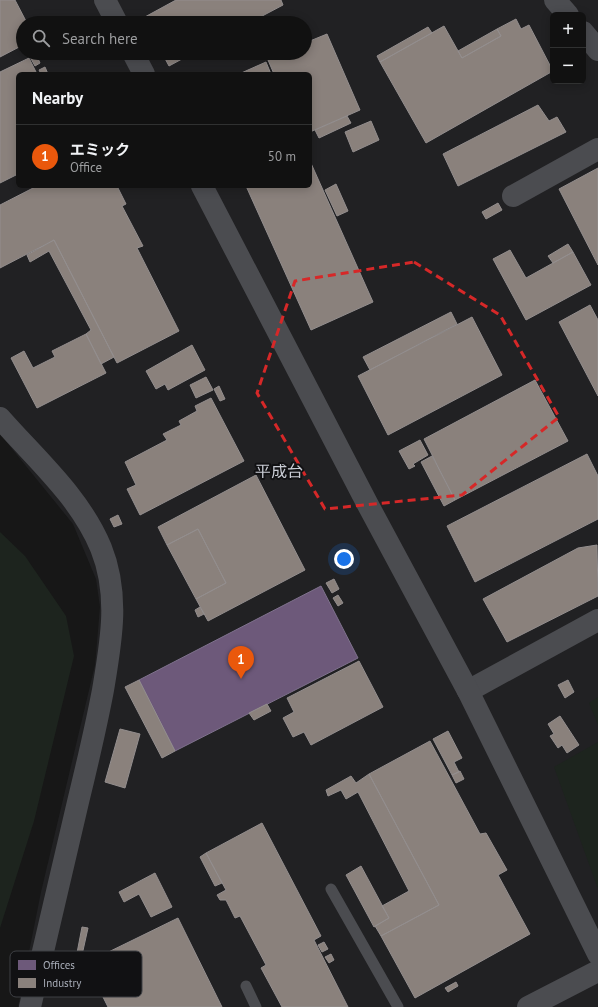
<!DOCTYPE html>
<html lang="en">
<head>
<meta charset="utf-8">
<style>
  body { margin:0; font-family:"PT Sans","Noto Sans JP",sans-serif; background:#1e1f1f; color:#f1f3f6 }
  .controls { position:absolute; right:12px; top:12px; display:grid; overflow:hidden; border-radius:6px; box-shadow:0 2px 10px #0003 }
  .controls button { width:36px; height:36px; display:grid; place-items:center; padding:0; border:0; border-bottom:1px solid #303131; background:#111; color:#f1f3f6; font:20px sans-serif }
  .you { position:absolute; left:344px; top:559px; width:14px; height:14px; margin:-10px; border:3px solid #fff; border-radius:50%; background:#1a73e8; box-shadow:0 0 0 6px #1a73e833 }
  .badge { display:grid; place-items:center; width:26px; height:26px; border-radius:50%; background:#ea580c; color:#fff; font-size:13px; font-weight:700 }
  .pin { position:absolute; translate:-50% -33px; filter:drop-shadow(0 1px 2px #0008) }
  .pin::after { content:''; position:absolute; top:21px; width:14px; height:12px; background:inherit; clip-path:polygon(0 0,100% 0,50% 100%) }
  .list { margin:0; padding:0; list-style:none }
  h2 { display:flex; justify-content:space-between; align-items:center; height:52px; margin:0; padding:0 16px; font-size:17px }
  h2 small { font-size:13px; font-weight:400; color:#9c9d9f }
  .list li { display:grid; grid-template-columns:26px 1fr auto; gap:12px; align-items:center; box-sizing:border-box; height:64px; padding:0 16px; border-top:1px solid #303131 }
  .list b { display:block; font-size:15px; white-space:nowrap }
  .list p { margin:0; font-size:13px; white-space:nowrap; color:#9c9d9f }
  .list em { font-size:13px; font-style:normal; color:#9c9d9f }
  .icon { flex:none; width:22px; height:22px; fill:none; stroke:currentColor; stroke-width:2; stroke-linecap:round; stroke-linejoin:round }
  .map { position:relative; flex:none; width:598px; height:1007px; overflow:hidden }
  .search { position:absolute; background:#111; box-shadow:0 2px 10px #0003; left:16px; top:16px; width:296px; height:44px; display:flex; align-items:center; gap:10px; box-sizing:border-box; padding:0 14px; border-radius:22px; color:#9c9d9f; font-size:15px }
  .panel { position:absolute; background:#111; box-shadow:0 2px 10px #0003; left:16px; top:72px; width:296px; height:116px; border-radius:6px }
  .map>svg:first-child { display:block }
  .built { fill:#212123; fill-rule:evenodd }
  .green { fill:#1d241e }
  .offices { fill:#6d597a; stroke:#7f728d }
  .industry { fill:#8a817c; stroke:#938e8e }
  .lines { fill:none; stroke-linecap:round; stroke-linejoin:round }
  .service { stroke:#4b4c50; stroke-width:11 }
  .minor { stroke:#4b4c50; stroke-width:22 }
  .tertiary { stroke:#4b4c50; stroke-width:22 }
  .marked { fill:none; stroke:#d62828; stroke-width:3; stroke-dasharray:8 5; stroke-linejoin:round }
  .labels { text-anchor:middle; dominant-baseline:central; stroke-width:4; stroke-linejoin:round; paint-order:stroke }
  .quarter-label { font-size:16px; fill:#c9ccd4; stroke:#111113 }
  .key { fill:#111113; stroke:#3e4045; stroke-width:1 }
  .key-label { font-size:11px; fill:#a8adb8 }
</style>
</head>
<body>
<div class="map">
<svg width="598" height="1007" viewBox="0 0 598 1007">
  <rect width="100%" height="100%" fill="#171717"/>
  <path class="built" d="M0,0H598V1007H18L41,892L95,665L100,607L96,579L73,524L0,434ZM553,15H583V81H553ZM23,23H305V53H23ZM18,74H310V186H18Z"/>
  <path class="green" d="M0,532L25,556L66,616L74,656L34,821L0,928Z
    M598,697V725L589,703Z
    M598,742V889L554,767Z"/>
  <path class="offices" d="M321,586L358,658L175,751L139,680Z"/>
  <path class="industry" d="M0,0H15L27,23H23V45L0,57Z
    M176,0H281L283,5L249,23H146L143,18Z
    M516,19L521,29L529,25L553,71L426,143L380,62L444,26L462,58L501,36L497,29Z
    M428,27L432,33L380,62L377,56Z
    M497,29L501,36L462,58L458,51Z
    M327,34L360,110L310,132V74H274L268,60L283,53H305V43Z
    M162,53H193L169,66Z
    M36,54L40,63L35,66L30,57Z
    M29,58L37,74H18V174L0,183V72Z
    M266,62L271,74H239Z
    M45,67L48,74H41L39,70Z
    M538,105L549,121L557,117L566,132L458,186L443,154Z
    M347,116L351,123L319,138L315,130Z
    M371,121L379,140L353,152L345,132Z
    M310,161L373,302L311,330L246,186H310Z
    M598,168V265L559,189Z
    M336,184L348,211L337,216L325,190Z
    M37,186H117L126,204L122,206L143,246L137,248L179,331L117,363L54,240L0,268V205Z
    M498,203L502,210L486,219L482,212Z
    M54,240L114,357L101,364L86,334L91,330L49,251L30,262L27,255Z
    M568,244L573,252L553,263L548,256Z
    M510,250L526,278L573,252L591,285L526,320L493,259Z
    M590,305L598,320V396L559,322Z
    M451,312L457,324L370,370L363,357Z
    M472,317L502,375L388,435L358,376Z
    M86,334L106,373L37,408L11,358L24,351L33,368L55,357L52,351Z
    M192,345L205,370L168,390L165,384L156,389L146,371Z
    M206,377L213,390L196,398L190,385Z
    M535,380L568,441L455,500L424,439Z
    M219,386L225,399L220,401L214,389Z
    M211,398L244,461L140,515L127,489L136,485L125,462L167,440L163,434L181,425L179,421L197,411L195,406Z
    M420,440L428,455L413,464L415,466L409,469L399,451Z
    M587,454L598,476V519L475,582L447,526Z
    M432,456L455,500L444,506L421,462Z
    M256,475L305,570L208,621L196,599L226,583L198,529L167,545L158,527Z
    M118,515L122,524L114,527L110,519Z
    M198,529L226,583L196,599L167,545Z
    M597,545L598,596L507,642L483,599L578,548Z
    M334,579L339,589L332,593L326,583Z
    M338,595L343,603L338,606L333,598Z
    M200,607L204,614L198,617L195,610Z
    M359,661L383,707L311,745L304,732L293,737L283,718L294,712L287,698Z
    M139,680L175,751L162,758L125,687Z
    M568,680L574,692L565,698L558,685Z
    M267,704L271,711L254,720L249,713Z
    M560,716L579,745L567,753L562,745L558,748L550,736L554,734L548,724Z
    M120,729L140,734L125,788L105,782Z
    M448,731L462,758L454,762L459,772L452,775L433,739Z
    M430,741L480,834L486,833L507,870L498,875L530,934L415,998L381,936L439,905L369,774Z
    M460,771L464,779L456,783L452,775Z
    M369,774L439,905L381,936L375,926L389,918L382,906L409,891L358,792L346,799L341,790L328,796L326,790L351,776L356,783Z
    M262,823L321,936L314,940L348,1007H282L261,968L266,965L240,916L235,918L226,900H220L217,895L226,890L206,853Z
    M206,853L222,883L215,886L200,857Z
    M361,866L389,918L374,927L346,875Z
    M155,873L172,907L151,917L139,894L124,902L119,892Z
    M178,918L222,1007H108L86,963Z
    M82,927L88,928L82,955L77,953Z
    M324,942L328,949L322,952L318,945Z
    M331,954L334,960L329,963L325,957Z
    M456,982L458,986L448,992L445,988Z"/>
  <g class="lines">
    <path class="service" d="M331,889L398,1007
      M246,986L256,1007"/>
    <path class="minor" d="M555,0L568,15
      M583,32L598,50
      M513,196L598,149
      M0,418C36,459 80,497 101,548C120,595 111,642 103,690C96,727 87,765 78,802C62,870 46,939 30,1007
      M468,691L598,620
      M528,1007L598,971"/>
    <path class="tertiary" d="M105,0L117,23
      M133,53L144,74
      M202,186L368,505L468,691L598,954"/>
  </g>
  <path class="marked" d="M414,262L500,315L559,417L462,495L325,509L257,393L295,281Z"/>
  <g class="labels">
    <g class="quarter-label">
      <text x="279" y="471">平成台</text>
    </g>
  </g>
  <rect x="10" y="951" width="132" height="46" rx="6" class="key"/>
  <rect x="18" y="960" width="18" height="10" fill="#6d597a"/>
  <rect x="18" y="978" width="18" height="10" fill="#8a817c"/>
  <g class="key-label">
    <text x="43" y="969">Offices</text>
    <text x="43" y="987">Industry</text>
  </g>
</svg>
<div class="controls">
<button>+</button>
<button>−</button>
</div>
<div class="you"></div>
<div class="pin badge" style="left:241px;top:679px">1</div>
<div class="search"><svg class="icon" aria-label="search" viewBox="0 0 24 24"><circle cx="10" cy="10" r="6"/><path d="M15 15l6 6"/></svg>Search here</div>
<section class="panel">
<h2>Nearby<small></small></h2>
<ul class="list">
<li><span class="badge">1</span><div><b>エミック</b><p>Office</p></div><em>50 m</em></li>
</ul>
</section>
</div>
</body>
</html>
